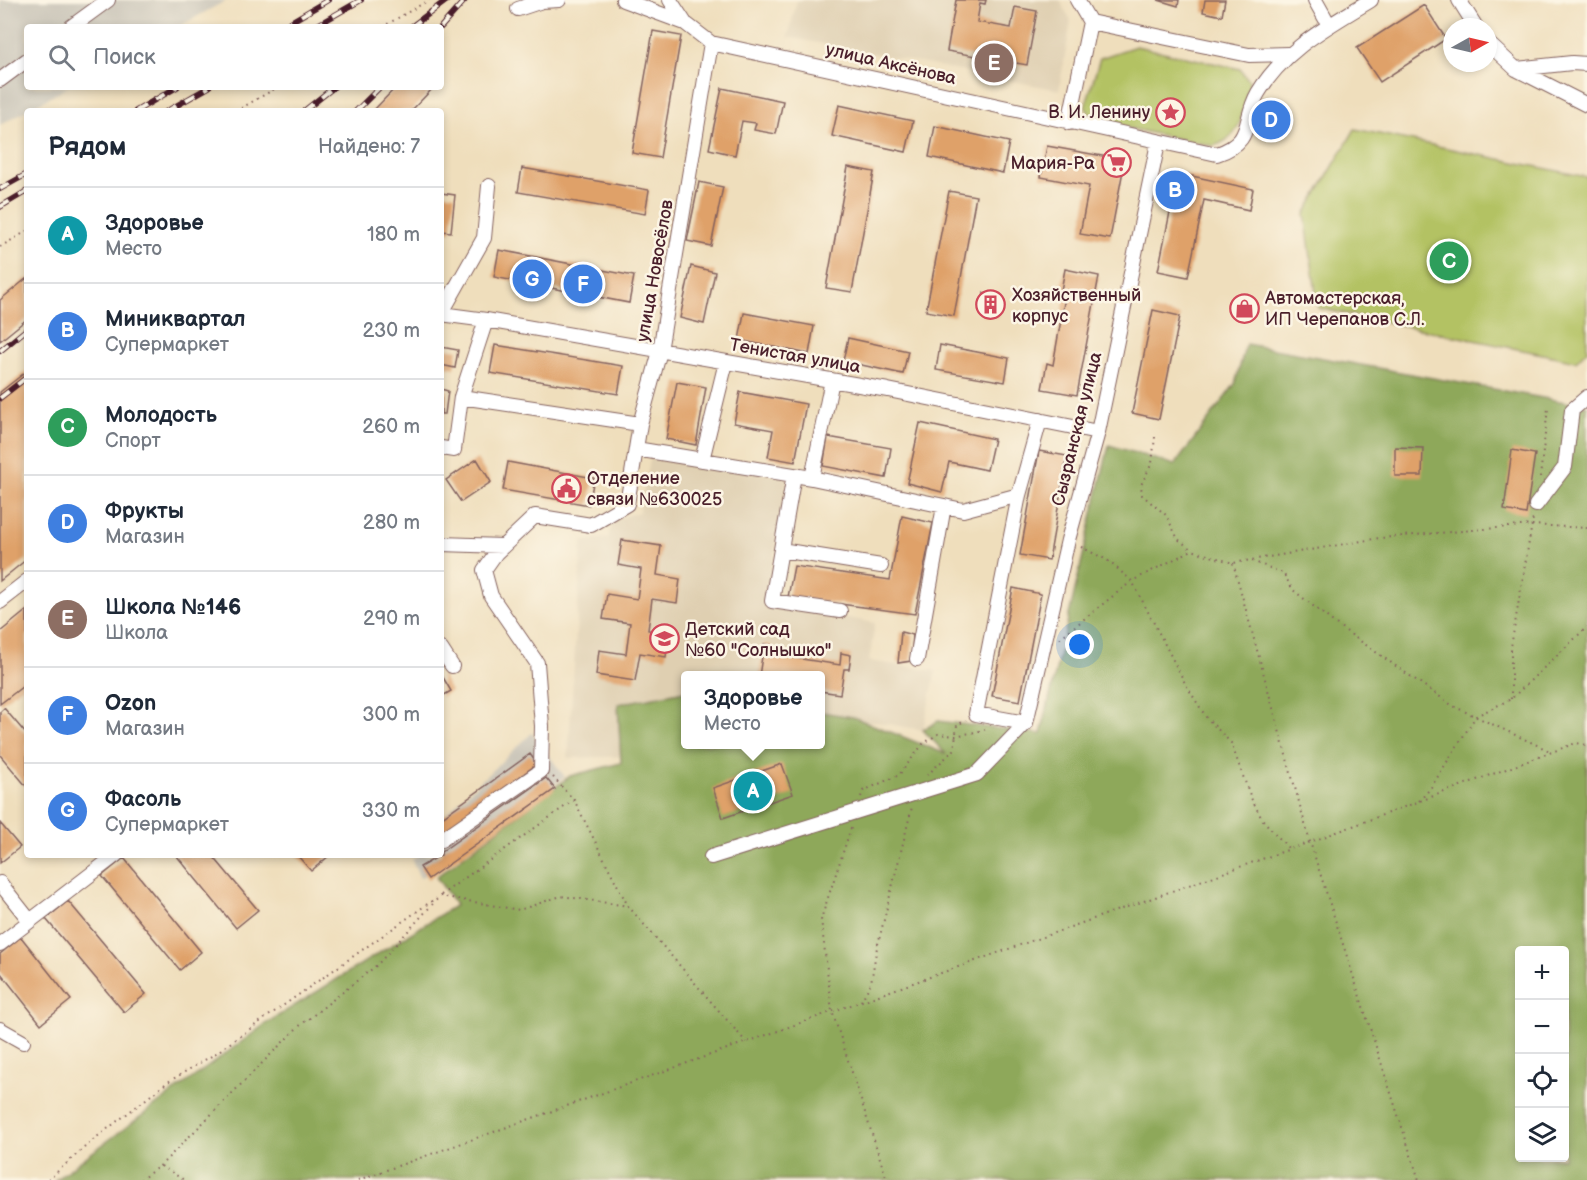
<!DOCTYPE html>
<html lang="ru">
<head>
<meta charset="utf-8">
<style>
  body { margin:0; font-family:"Balsamiq Sans",sans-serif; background:#f2f2f3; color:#1f2937 }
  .controls { position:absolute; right:18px; bottom:18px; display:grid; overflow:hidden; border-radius:6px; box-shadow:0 3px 9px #0003 }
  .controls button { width:54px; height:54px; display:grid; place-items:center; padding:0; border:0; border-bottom:2px solid #e0e1e3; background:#fff; color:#1f2937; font:30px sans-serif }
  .compass { position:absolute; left:1443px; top:18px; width:54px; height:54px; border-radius:50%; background:#fff; box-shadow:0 3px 9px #0003; rotate:82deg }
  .you { position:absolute; left:1080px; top:645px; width:21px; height:21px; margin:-15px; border:4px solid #fff; border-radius:50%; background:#1a73e8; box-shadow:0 0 0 9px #1a73e833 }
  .badge { display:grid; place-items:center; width:39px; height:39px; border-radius:50%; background:#b45309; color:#fff; font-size:20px; font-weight:700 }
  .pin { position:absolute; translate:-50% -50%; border:3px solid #fff; box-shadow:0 2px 6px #0006 }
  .popup { position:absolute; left:681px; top:671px; width:144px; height:78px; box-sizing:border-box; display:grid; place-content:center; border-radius:6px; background:#fff; filter:drop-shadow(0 2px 4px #0005); font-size:20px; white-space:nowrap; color:#747a83 }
  .popup b { font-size:22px; color:#1f2937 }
  .popup::after { content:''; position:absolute; left:50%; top:100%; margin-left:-12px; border:12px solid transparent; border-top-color:#fff }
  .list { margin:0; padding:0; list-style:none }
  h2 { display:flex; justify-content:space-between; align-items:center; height:78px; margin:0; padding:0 24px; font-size:26px }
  h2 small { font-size:20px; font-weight:400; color:#747a83 }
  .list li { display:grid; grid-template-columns:39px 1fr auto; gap:18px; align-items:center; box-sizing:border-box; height:96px; padding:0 24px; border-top:2px solid #e0e1e3 }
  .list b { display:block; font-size:22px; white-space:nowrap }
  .list p { margin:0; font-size:20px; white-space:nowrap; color:#747a83 }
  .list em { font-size:20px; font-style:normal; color:#747a83 }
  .icon { flex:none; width:33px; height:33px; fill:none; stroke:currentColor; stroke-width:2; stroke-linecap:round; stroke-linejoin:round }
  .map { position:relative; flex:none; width:1587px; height:1180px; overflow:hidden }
  .search { position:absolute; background:#fff; box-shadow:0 3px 9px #0003; left:24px; top:24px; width:420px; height:66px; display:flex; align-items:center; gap:15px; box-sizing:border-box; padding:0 21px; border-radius:6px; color:#747a83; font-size:22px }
  .panel { position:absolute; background:#fff; box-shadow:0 3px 9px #0003; left:24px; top:108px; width:420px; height:750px; border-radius:6px }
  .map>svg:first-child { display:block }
  .built { fill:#dfcfb1 }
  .industrial { fill:#c9c4b8 }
  .green { fill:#b3c264; stroke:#7e7048; stroke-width:1.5 }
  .forest { fill:#8ea85a; stroke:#6c6442; stroke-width:1.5; fill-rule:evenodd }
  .building { fill:#dfa169 }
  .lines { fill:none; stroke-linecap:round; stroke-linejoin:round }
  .minor-casing { stroke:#84625e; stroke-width:16 }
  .path { stroke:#84625e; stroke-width:2; stroke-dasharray:1.5 4.5; stroke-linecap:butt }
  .minor { stroke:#fff; stroke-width:14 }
  .rail-casing { stroke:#4a1f2b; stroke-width:6 }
  .rail { stroke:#fcf5e5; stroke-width:4; stroke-dasharray:11; stroke-linecap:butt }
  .labels { text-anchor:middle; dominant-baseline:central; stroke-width:5; stroke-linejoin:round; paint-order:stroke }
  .street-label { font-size:18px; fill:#4a1f2b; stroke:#fcf5e5 }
  .poi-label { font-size:18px; fill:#4a1f2b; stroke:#fcf5e5; text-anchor:start }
</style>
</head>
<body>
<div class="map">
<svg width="1587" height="1180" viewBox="0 0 1587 1180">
  <rect width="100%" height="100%" fill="#fcf5e5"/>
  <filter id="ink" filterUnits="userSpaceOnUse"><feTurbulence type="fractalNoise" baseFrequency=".0167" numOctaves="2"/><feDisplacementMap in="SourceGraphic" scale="12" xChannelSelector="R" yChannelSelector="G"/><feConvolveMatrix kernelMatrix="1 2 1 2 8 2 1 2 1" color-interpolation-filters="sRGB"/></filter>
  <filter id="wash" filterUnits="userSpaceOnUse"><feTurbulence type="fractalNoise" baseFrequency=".008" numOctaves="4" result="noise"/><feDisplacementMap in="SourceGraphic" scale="24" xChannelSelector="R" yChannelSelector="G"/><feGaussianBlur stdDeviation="1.35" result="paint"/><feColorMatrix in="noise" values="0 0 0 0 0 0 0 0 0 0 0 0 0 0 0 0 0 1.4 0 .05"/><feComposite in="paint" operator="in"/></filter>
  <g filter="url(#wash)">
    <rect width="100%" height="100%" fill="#efdebc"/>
    <path class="built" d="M797,0H1060L1071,21L1059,90L788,37Z
      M651,456L788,476L766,603L875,623L869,661L936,671L923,730L871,721L867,738L821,731L820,676H686L685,731L668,755L568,758L582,541L608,538L613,520L639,512Z"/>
    <path class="industrial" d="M0,0H227L178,27H27V87H68L0,125Z
      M532,733L565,777L420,878L412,860L419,855H441V818Z"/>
    <path class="green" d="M1136,46L1240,69L1250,82C1242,110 1244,138 1213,146L1095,121L1085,107L1100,58Z
      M1355,129L1587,177V350L1576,361L1318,308L1305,214Z"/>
    <path class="forest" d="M1246,344L1587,406V1180H55L268,1022L456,905L436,877L570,776L621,763L618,704L685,691L686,744H820L821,712L853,717L946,754L923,730L938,721L1041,734L1109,445L1175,465L1235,384ZM1520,950H1564V1158H1520Z"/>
    <g id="blocks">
      <path class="building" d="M956,0H986L985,4L980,3L977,22L1011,28L1015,7L1037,11L1027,65L947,51Z
        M1158,0H1179L1178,6Z
        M1205,0H1225L1222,16L1203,12Z
        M1424,5L1446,39L1380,82L1357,48Z
        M653,31L681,36L660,158L632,153Z
        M396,87H434L411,111H373Z
        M722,88L783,101L776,134L754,130L756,123L742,121L735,155L709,149Z
        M839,105L913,121L906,152L832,136Z
        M935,126L1009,142L1003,173L929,157Z
        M1047,146L1125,160L1110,239L1080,234L1089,186L1041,177Z
        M848,167L874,172L852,292L826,288Z
        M522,168L649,190L645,214L518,192Z
        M1178,173L1253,189L1249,210L1204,200L1188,277L1158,271Z
        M699,182L723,187L711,246L687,241Z
        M949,191L976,196L954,316L926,311Z
        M441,193L455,195L451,232L441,231Z
        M499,250L634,276L629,303L494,277Z
        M691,266L715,272L704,324L680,318Z
        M1065,269L1099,276L1077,395L1042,389L1047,363L1053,365L1065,297L1060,296Z
        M27,278V319L0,341V300Z
        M984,293L1001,296L998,317L982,315Z
        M1153,310L1180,316L1159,419L1132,413Z
        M744,313L814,326L809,354L739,340Z
        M848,338L908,351L903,374L843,361Z
        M495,345L623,366L618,394L490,373Z
        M940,345L1009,358L1005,382L936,370Z
        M441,347L458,350L455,368L441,365Z
        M27,371V559L0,581V392Z
        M677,382L706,387L696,445L666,439Z
        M441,389L448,391L445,414H441Z
        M740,392L806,404L795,462L768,457L773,430L734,423Z
        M920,423L994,439L987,470L949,462L942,492L907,483Z
        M828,437L891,448L886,478L823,466Z
        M1395,447L1423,448L1422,476H1395Z
        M1512,450L1535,454L1526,514L1504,510Z
        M1039,451L1067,456L1049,560L1020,555Z
        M477,459L491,482L461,502L446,480Z
        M508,462L594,478L589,505L503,490Z
        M902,516L933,523L915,614L788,597L794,566L890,580Z
        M622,540L661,546L657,575L680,579L677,603L652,599L648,630L669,634L666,657L640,653L635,681L596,675L599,650L626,654L630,623L603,619L607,594L637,599L641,569L618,565Z
        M1013,588L1041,594L1020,701L992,696Z
        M27,610V683L0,704V632Z
        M901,632L913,635L911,661L898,663Z
        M764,644L771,645L770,654L840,665L841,653L851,655L849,669H844L840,694L820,691V676H759Z
        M441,674L451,691L441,697Z
        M4,708L27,735V787L0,755V712Z
        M530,754L537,764L441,834V818Z
        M782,764L793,794L723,818L713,788Z
        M546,778L555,789L428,879L420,867L441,855V852Z
        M0,823L20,847L0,863Z
        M176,855H212L258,910L236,928Z
        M297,855H330L311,871Z
        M124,858L201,952L180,970L102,876Z
        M68,901L146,994L124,1012L46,919Z
        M21,937L71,1000L41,1024L0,972V954Z"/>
    </g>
  </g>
  <g filter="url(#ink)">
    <use href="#blocks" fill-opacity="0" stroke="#84625e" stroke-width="1.5"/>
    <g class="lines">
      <defs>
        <path id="minor" d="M623,0L685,23
          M670,0L685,23L711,43L1217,154C1255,141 1242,121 1258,93C1284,49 1329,26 1371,0
          M1077,0L1090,22
          M1315,0L1329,25
          M1459,0L1476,27
          M518,9L542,1L559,0
          M71,27L108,0
          M1488,43L1516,69L1587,105
          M1516,69L1572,63L1587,64
          M0,80L27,60
          M1069,123L1090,22L1249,55L1288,54
          M441,314L486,320L461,397L454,450L441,448
          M441,314L484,238L489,186
          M486,320L888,390L1098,432
          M461,397L640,424
          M636,449L812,478L832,380
          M702,460L726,362
          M794,475L772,601L840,611
          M812,478L963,510L1019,495L1040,420
          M1019,495L976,714L1026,723
          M1536,505L1565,467L1572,410L1587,397
          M441,544L503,546
          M781,550L881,566
          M0,602L27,581
          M441,649L452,666
          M917,659L944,506
          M1026,723L1068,540L1098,432L1158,143
          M441,840L541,771L542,726L537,663L491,596L484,570L496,553L535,516L591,525L627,504L640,424L660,351L711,43
          M711,857L977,774L1026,723
          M0,883L30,921
          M0,944L116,855
          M0,1029L23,1042"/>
      </defs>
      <use href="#minor" class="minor-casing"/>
      <path class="path" d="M382,27L429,0
        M236,111L278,87
        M0,247L27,231
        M1155,437L1152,463L1141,485L1142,495L1166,515L1178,539L1192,550
        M1540,477L1548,408
        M1081,547L1107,560L1132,581L1186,685L1206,717L1231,743L1251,798L1262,819L1289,849
        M1252,561L1283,573L1293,590L1333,622L1453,706L1552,752
        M1233,563L1310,842L1419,1180
        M1060,638L1132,581L1192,550L1233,563L1380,538L1532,525L1587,528
        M1511,699V647L1533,518
        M927,775L954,750L957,725L966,720
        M553,777L574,800L628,906
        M861,797L863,791L899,775L923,744L938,734L955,736L985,730
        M1419,801L1430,789L1476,716L1511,699L1587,627
        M851,828L821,919L832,1011L887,1180
        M441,895L574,800
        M861,1001L871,983L876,952L912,807
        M161,1166L184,1180
        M48,1180L93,1140L168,1082L213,1055L436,898
        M140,1180L161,1165L297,1028L377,965L440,896L519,910L561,896L628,906L746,1042
        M358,1180L1310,842L1576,743L1587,745"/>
      <use href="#minor" class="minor"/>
      <defs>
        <path id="rail" d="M282,27L328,0
          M314,27L361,0
          M411,27L447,0
          M441,27L465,0
          M136,111L177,87
          M167,111L209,87
          M304,111L334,87
          M356,111L380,87
          M0,189L27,174
          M0,207L27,191
          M0,351L27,329
          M0,398L27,377"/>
      </defs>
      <use href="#rail" class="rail-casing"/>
      <use href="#rail" class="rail"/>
    </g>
  </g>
  <defs>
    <symbol id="sight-ring" viewBox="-11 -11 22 22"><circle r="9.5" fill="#fcf5e5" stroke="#d1495b" stroke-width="1.5"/><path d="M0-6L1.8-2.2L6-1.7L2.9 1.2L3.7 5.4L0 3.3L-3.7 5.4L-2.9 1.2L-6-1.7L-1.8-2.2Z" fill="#d1495b"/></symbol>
    <symbol id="supermarket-ring" viewBox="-11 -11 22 22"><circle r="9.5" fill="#fcf5e5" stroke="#d1495b" stroke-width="1.5"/><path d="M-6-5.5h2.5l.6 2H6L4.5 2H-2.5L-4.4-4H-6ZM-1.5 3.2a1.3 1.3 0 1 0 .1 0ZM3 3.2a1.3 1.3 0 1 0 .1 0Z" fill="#d1495b"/></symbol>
    <symbol id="building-ring" viewBox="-11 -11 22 22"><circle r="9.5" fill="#fcf5e5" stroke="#d1495b" stroke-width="1.5"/><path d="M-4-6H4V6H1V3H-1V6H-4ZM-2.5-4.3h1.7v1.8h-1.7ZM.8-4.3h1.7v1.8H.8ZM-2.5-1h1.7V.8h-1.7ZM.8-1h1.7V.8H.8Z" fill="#d1495b"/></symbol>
    <symbol id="shop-ring" viewBox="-11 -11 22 22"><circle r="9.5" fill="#fcf5e5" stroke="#d1495b" stroke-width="1.5"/><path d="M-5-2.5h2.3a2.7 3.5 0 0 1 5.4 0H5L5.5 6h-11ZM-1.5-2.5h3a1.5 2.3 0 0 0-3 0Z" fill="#d1495b"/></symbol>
    <symbol id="civic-ring" viewBox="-11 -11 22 22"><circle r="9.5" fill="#fcf5e5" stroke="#d1495b" stroke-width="1.5"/><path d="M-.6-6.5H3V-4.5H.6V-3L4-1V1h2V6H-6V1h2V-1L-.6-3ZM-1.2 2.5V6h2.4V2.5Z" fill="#d1495b"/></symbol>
    <symbol id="school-ring" viewBox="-11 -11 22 22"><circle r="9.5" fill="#fcf5e5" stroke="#d1495b" stroke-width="1.5"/><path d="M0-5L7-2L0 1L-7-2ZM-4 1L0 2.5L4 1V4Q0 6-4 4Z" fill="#d1495b"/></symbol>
  </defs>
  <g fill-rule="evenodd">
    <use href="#sight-ring" x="1154" y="96" width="33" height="33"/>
    <use href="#supermarket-ring" x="1100" y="146" width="33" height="33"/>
    <use href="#building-ring" x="974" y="288" width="33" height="33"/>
    <use href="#shop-ring" x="1228" y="292" width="33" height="33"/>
    <use href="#civic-ring" x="550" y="472" width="33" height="33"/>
    <use href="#school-ring" x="648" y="622" width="33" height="33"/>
  </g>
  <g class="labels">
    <g class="street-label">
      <text transform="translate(891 64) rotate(13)">улица Аксёнова</text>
      <text transform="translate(655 271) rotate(-80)">улица Новосёлов</text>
      <text transform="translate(795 356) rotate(10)">Тенистая улица</text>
      <text transform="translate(1077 429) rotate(-76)">Сызранская улица</text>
    </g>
    <g class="poi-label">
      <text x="1150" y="112" text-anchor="end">В. И. Ленину</text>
      <text x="1095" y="163" text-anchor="end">Мария-Ра</text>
      <text x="1012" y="295">Хозяйственный<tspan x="1012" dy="21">корпус</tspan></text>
      <text x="1265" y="298">Автомастерская,<tspan x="1265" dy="21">ИП Черепанов С.Л.</tspan></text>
      <text x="587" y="478">Отделение<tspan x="587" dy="21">связи №630025</tspan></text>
      <text x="685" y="629">Детский сад<tspan x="685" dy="21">№60 "Солнышко"</tspan></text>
    </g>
  </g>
</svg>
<div class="controls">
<button>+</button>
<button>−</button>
<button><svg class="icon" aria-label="locate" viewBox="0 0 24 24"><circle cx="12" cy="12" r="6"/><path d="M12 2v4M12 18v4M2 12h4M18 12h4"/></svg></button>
<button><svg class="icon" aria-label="layers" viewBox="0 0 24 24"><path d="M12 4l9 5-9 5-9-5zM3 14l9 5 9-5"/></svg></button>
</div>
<svg class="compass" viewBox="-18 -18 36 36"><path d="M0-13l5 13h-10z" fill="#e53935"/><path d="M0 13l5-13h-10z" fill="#747a83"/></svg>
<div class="you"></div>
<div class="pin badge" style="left:753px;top:791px;background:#0f9aa8">A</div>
<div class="popup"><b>Здоровье</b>Место</div>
<div class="pin badge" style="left:1175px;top:190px;background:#3f7fe0">B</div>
<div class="pin badge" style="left:1449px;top:261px;background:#2e9e5b">C</div>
<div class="pin badge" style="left:1271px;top:120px;background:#3f7fe0">D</div>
<div class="pin badge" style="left:994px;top:63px;background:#8d6e63">E</div>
<div class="pin badge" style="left:583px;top:284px;background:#3f7fe0">F</div>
<div class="pin badge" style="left:532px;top:279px;background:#3f7fe0">G</div>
<div class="search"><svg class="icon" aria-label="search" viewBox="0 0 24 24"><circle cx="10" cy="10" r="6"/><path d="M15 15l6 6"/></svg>Поиск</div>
<section class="panel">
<h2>Рядом<small>Найдено: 7</small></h2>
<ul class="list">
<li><span class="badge" style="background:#0f9aa8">A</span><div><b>Здоровье</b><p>Место</p></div><em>180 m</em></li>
<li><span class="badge" style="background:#3f7fe0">B</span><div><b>Миниквартал</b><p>Супермаркет</p></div><em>230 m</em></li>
<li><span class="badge" style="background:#2e9e5b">C</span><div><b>Молодость</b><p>Спорт</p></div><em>260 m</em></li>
<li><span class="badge" style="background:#3f7fe0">D</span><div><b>Фрукты</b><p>Магазин</p></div><em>280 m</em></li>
<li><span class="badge" style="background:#8d6e63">E</span><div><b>Школа №146</b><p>Школа</p></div><em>290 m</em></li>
<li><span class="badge" style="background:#3f7fe0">F</span><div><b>Ozon</b><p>Магазин</p></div><em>300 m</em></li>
<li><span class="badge" style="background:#3f7fe0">G</span><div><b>Фасоль</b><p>Супермаркет</p></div><em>330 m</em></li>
</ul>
</section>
</div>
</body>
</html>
